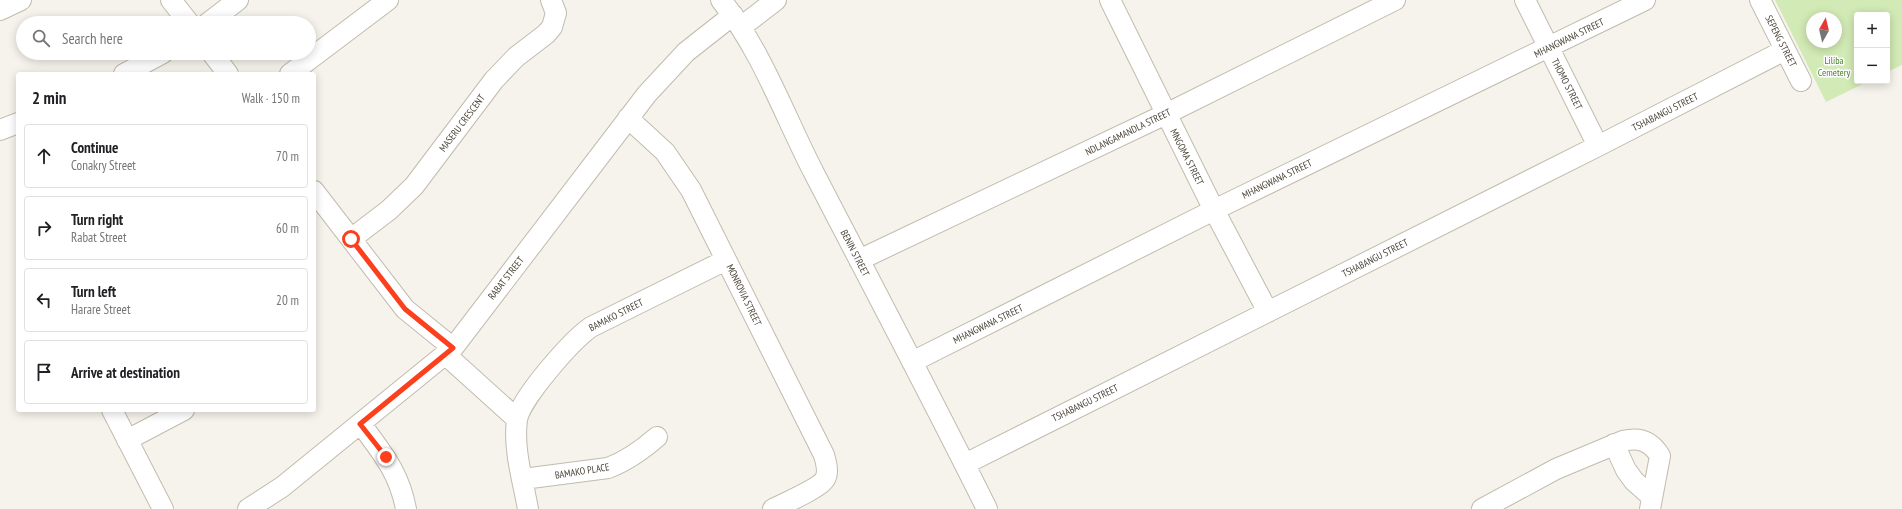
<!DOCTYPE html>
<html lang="en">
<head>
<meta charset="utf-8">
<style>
  body { margin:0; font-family:"PT Sans Narrow",sans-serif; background:#f2f2f2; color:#202124 }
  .controls { position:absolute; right:12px; top:12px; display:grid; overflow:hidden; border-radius:4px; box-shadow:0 2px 10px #0003 }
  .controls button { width:36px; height:36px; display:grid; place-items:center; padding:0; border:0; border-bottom:1px solid #e0e0e0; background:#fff; color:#202124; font:20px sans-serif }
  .compass { position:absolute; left:1806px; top:12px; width:36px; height:36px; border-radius:50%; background:#fff; box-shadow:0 2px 10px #0003; rotate:8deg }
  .stop { position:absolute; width:12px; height:12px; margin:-9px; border:3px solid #fc3f1d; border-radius:50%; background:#fff }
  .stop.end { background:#fc3f1d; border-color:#fff; box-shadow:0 1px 4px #0008 }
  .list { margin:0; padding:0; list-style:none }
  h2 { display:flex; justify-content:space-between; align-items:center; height:52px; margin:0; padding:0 16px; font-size:17px }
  h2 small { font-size:13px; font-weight:400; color:#757577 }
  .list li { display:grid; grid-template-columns:26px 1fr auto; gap:12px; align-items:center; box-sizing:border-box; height:64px; margin:0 8px 8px; padding:0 8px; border:1px solid #e0e0e0; border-radius:4px }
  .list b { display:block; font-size:15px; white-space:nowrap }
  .list p { margin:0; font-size:13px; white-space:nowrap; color:#757577 }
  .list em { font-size:13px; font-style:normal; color:#757577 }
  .icon { flex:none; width:22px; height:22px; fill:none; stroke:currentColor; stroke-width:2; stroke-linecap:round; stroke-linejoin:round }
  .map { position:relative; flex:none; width:1902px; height:509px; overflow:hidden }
  .search { position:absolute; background:#fff; box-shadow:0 2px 10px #0003; left:16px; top:16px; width:300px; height:44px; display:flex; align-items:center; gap:10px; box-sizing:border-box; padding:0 14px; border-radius:22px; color:#757577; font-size:15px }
  .panel { position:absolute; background:#fff; box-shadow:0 2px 10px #0003; left:16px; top:72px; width:300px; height:340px; border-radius:4px }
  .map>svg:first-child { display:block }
  .green { fill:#d2eab5; fill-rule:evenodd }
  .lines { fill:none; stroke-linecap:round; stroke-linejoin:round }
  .minor-casing { stroke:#c2bbae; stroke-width:22 }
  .minor { stroke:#fff; stroke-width:20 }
  .route { stroke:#fc3f1d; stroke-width:5 }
  .labels { text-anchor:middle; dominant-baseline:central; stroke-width:3; stroke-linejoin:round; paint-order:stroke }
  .street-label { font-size:10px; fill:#4b4439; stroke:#fff }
  .park-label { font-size:10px; fill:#4a7f2a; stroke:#fff }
</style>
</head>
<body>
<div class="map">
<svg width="1902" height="509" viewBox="0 0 1902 509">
  <rect width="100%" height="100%" fill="#f6f3ec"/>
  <path class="green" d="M1775,0H1902V65L1887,72V15H1857V81H1869L1826,102ZM1812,18H1836V42H1812Z"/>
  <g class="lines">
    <defs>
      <path id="minor" d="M171,0L189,23
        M721,0C762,51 784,115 814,173C872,285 931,396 987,509
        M1110,0L1214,210L1268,312
        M1525,0L1598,146
        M1760,0L1801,81
        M0,10L21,0
        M208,23L238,0
        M741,27L776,0
        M212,53L228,74
        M124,74L163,53
        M290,74L388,0
        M628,118L665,152L691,190L824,455C826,462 829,472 825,479C820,488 783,504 773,509
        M0,130L18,123
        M314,191L405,309L453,348
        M351,239L389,210L414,186L494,80L516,57L546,34L552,27L556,13L551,0
        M859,260L1166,114L1395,0
        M446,355L517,419
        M912,362L1214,210L1645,0
        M112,410L163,509
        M361,424C382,453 399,472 406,509
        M127,440L184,410
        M1614,444L1626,470L1634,481L1652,497
        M965,464L1598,146L1785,50
        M523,479L608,468C627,461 642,450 657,437
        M248,509L282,487L453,348L647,94L686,52L733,15
        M528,509C523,481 513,449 517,420C520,399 572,340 591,327L726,260
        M1482,509L1556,469L1623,441C1639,437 1651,441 1660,456L1650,509"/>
    </defs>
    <use href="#minor" class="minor-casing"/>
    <use href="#minor" class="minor"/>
  </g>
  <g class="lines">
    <path class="route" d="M351,239L405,309L453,348L360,424L386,457"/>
  </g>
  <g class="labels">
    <g class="street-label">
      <text transform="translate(1569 38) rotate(-26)">MHANGWANA STREET</text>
      <text transform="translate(1781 41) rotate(63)">SEPENG STREET</text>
      <text transform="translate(1567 84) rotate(63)">THOMO STREET</text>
      <text transform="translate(1665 112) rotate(-27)">TSHABANGU STREET</text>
      <text transform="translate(462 123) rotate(-53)">MASERU CRESCENT</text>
      <text transform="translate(1128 132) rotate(-26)">NDLANGAMANDLA STREET</text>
      <text transform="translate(1187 157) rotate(63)">MNGOMA STREET</text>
      <text transform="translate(1277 179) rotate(-26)">MHANGWANA STREET</text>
      <text transform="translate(855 253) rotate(63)">BENIN STREET</text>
      <text transform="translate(1375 258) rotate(-27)">TSHABANGU STREET</text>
      <text transform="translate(506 278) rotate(-52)">RABAT STREET</text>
      <text transform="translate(744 295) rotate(64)">MONROVIA STREET</text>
      <text transform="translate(616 315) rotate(-27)">BAMAKO STREET</text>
      <text transform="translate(988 324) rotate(-26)">MHANGWANA STREET</text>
      <text transform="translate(1085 403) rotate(-26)">TSHABANGU STREET</text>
      <text transform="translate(582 471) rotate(-9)">BAMAKO PLACE</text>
    </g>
    <g class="park-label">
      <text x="1834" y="60">Liliba<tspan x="1834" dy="12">Cemetery</tspan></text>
    </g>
  </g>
</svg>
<div class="controls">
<button>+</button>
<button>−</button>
</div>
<svg class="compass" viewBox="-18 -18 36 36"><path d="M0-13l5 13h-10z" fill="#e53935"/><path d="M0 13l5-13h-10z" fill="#757577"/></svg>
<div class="stop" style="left:351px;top:239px"></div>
<div class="stop end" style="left:386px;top:457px"></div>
<div class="search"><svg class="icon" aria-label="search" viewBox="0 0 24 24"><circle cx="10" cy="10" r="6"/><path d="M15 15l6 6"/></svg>Search here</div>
<section class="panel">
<h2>2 min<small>Walk · 150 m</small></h2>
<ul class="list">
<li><svg class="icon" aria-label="ahead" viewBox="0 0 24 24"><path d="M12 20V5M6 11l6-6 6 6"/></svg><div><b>Continue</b><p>Conakry Street</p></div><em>70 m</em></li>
<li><svg class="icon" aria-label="right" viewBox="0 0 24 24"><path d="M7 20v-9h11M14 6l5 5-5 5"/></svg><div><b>Turn right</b><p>Rabat Street</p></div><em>60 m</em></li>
<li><svg class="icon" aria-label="left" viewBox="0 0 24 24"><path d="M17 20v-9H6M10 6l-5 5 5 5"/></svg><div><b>Turn left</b><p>Harare Street</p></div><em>20 m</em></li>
<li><svg class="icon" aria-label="arrive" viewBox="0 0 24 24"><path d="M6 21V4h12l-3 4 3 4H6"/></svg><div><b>Arrive at destination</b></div></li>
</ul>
</section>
</div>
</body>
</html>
